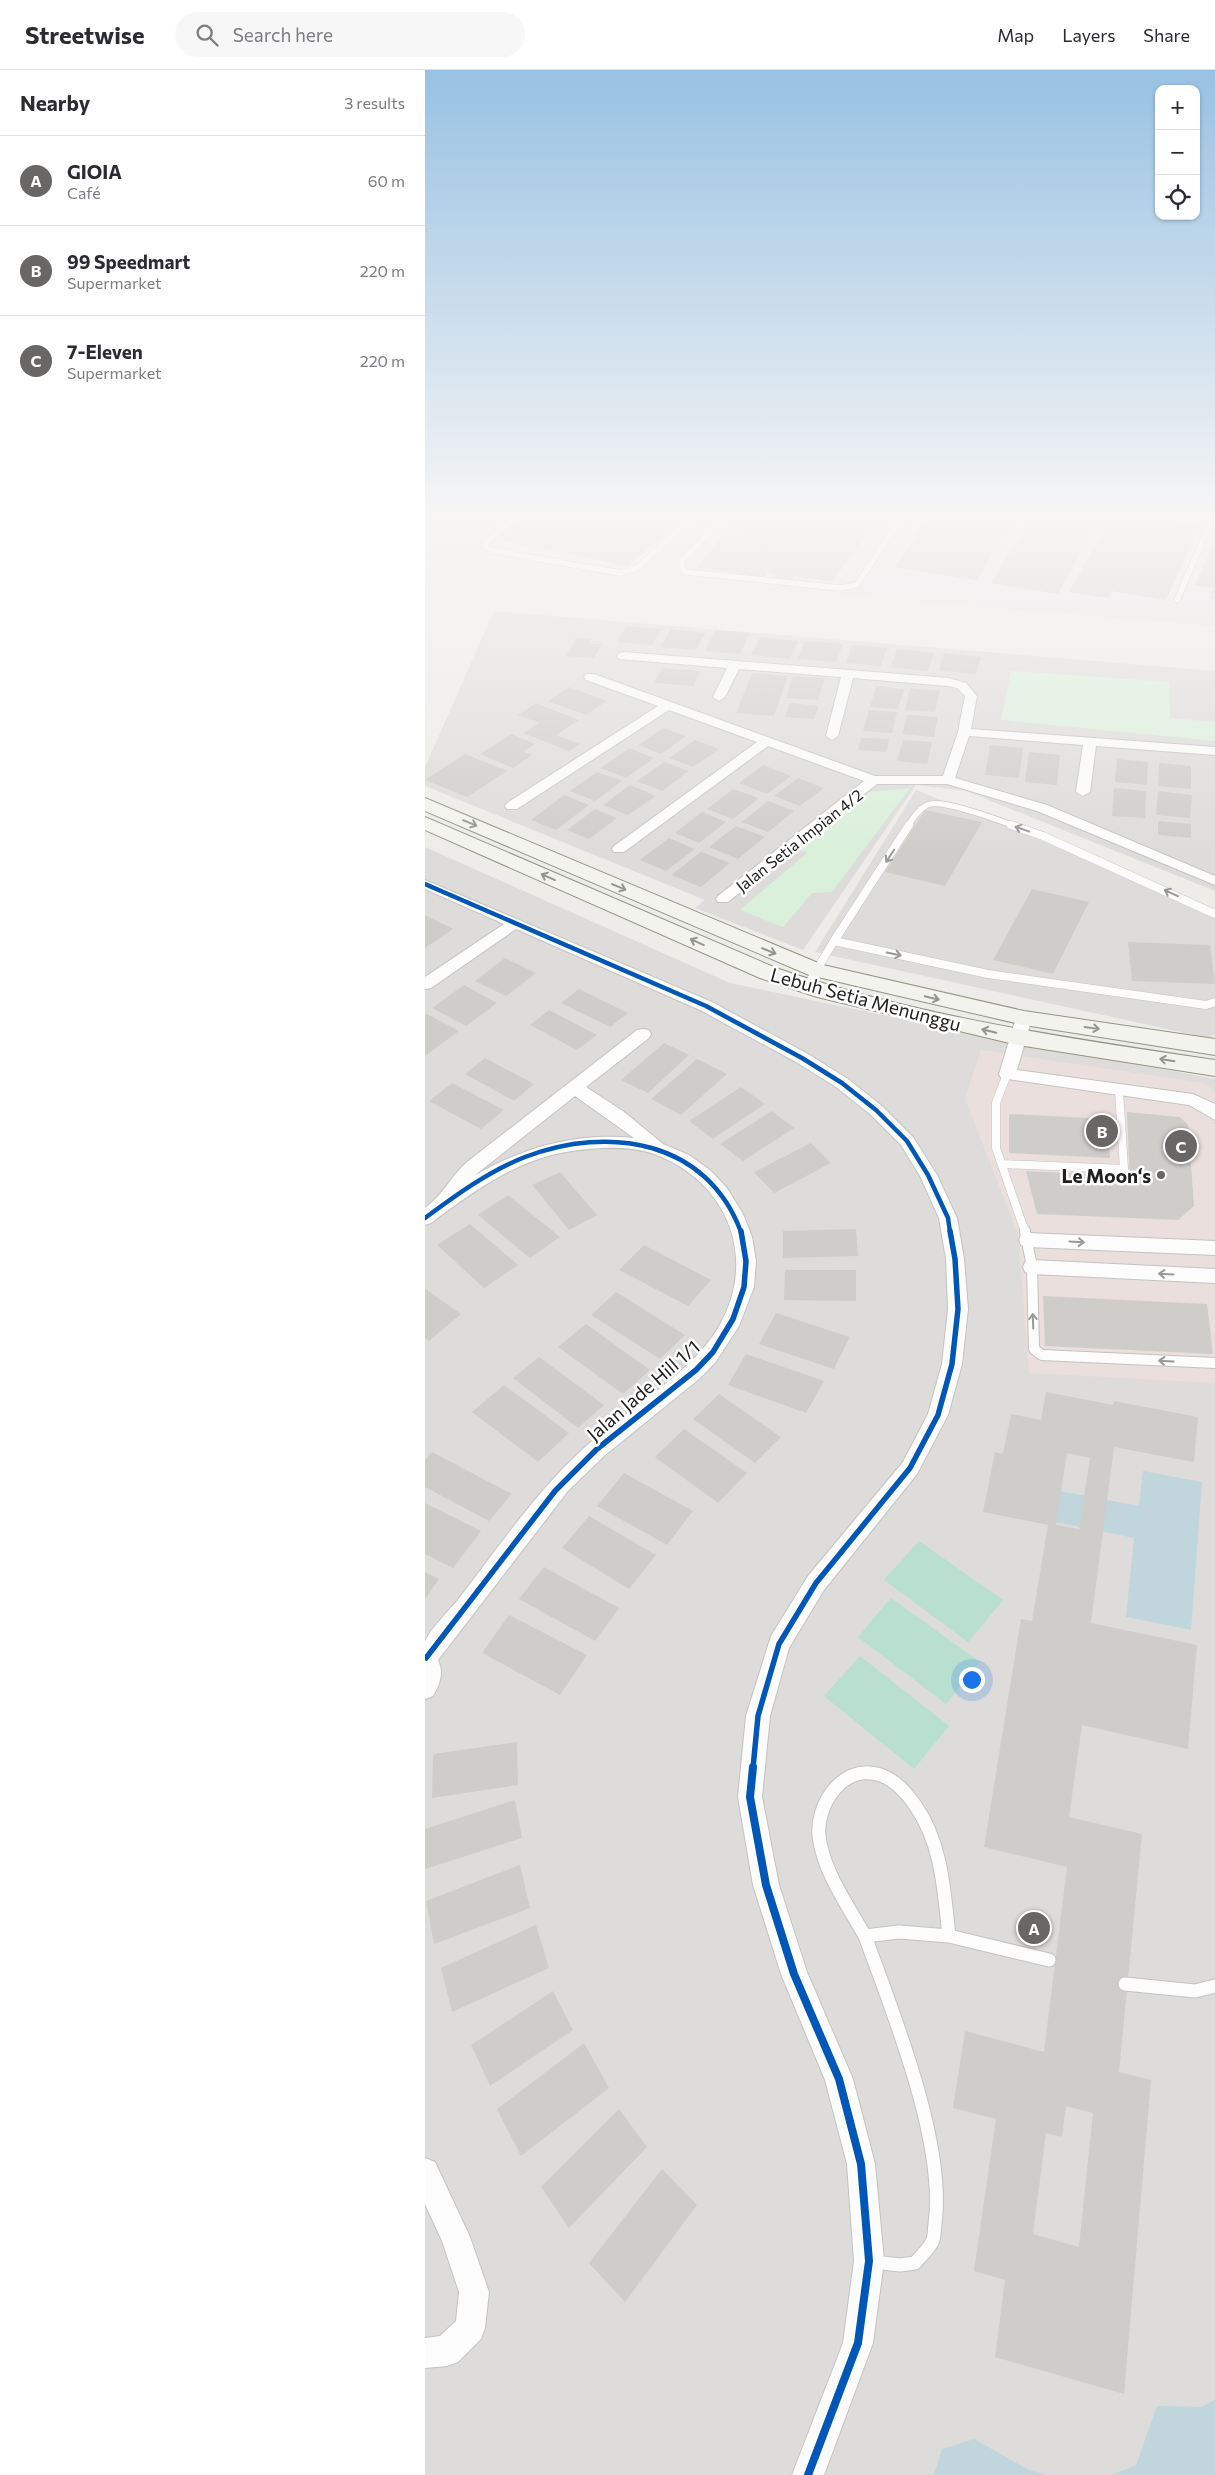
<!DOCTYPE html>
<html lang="en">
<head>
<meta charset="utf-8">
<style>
  body { margin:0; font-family:Commissioner,sans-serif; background:#f7f7f7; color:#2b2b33 }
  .controls { position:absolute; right:15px; top:15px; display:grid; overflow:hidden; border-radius:10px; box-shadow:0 1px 4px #0004 }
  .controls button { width:45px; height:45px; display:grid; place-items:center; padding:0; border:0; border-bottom:1px solid #e1e1e2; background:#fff; color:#2b2b33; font:25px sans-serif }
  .you { position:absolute; left:546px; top:1609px; width:18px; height:18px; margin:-12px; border:4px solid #fff; border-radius:50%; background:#1a73e8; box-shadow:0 0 0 8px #1a73e833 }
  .badge { display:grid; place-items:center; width:32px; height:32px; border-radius:50%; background:#686766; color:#fff; font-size:16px; font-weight:700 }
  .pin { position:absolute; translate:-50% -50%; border:2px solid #fff; box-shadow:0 1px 5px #0006 }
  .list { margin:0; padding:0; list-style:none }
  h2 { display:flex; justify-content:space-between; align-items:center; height:65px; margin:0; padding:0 20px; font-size:21px }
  h2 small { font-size:16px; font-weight:400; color:#7c7c81 }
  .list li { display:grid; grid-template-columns:32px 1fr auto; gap:15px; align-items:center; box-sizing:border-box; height:90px; padding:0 20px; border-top:1px solid #e1e1e2 }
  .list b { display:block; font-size:19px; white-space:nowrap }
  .list p { margin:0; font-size:16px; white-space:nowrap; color:#7c7c81 }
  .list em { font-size:16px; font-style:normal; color:#7c7c81 }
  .icon { flex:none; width:28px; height:28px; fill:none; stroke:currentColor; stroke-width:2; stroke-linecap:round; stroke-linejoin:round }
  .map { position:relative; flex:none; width:790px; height:2405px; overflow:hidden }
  header { display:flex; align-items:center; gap:30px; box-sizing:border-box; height:70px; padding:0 25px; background:#fff; border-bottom:1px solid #e1e1e2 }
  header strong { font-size:24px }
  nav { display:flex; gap:28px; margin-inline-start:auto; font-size:18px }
  .search { width:350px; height:45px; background:#f7f7f7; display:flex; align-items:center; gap:12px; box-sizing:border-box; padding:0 18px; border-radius:28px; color:#7c7c81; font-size:19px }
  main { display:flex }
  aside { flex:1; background:#fff }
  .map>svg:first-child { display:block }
  .residential { fill:#dddcda }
  .commercial { fill:#eadfdc }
  .industrial { fill:#eae2e6 }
  .park { fill:#daf0db }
  .pitch { fill:#b9dfd1 }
  .water { fill:#c0d5dc }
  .building { fill:#cecdca; fill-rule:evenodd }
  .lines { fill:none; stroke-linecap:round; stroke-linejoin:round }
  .lane-far3-casing { stroke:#c3c3c1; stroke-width:7 }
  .lane-far2-casing { stroke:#c3c3c1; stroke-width:9 }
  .lane-far1-casing { stroke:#c3c3c1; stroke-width:12 }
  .lane-casing { stroke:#c3c3c1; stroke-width:15 }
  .street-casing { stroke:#c3c3c1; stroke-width:2 }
  .secondary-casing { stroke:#939583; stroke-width:2 }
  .lane-far3 { stroke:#fcfcfc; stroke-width:5.5 }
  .lane-far2 { stroke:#fcfcfc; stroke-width:8 }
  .lane-far1 { stroke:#fcfcfc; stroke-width:10 }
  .lane { stroke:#fcfcfc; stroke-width:13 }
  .street { fill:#fcfcfc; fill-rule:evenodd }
  .secondary { fill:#f2f3ec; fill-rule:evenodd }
  .cycleway-far2-casing { stroke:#fff; stroke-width:7 }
  .cycleway-far1-casing { stroke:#fff; stroke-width:9 }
  .cycleway-casing { stroke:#fff; stroke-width:11 }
  .cycleway-far2 { stroke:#0057b8; stroke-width:4.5 }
  .cycleway-far1 { stroke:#0057b8; stroke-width:5.5 }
  .cycleway { stroke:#0057b8; stroke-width:8 }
  .oneway { stroke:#949490 }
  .oneway2 { stroke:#999 }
  .poi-dot { fill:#686766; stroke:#fff; stroke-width:2 }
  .labels { text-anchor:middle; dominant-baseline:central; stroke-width:5; stroke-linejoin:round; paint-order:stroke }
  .far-street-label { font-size:16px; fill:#202020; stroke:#fff }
  .street-label { font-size:19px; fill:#202020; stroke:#fff }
  .poi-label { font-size:19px; font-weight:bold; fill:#202020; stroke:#fff; text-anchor:end }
</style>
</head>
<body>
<header>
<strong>Streetwise</strong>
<div class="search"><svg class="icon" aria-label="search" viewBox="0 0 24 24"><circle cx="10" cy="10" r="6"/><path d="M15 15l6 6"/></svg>Search here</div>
<nav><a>Map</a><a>Layers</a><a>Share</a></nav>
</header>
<main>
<aside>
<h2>Nearby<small>3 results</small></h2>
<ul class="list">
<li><span class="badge">A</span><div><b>GIOIA</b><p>Café</p></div><em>60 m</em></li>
<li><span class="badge">B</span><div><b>99 Speedmart</b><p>Supermarket</p></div><em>220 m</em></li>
<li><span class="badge">C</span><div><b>7-Eleven</b><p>Supermarket</p></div><em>220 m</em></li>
</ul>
</aside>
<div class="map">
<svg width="790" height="2405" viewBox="0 0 790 2405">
  <rect width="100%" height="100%" fill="#edece9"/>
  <path class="residential" d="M69,541L790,601V821L541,721L491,715L378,880L270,838L280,830L0,716V697Z
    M491,720L790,841V964L783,968L390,882Z
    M0,777L305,913L515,957L790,1009V2405H0Z"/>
  <path class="commercial" d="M556,980L779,1013L790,1021V1313L604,1303L593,1164L540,1029Z"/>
  <path class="industrial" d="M0,447H790V556L0,491Z"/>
  <path class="park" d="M586,601L744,612L745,648L790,652V671L576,650Z
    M485,718L407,822L387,823L358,857L315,840L382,783L374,779L445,722Z"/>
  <path class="pitch" d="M494,1471L578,1530L543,1572L459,1510Z
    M466,1528L555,1592L521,1634L433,1567Z
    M435,1586L524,1656L489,1699L399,1626Z"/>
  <path class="water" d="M718,1401L777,1412L766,1560L701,1547L709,1468L631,1452L635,1421L714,1436Z
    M790,2330V2405H687L711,2395L732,2336L776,2337Z
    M549,2369L604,2400L622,2405H509L517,2379Z"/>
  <path class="building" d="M97,447H259L203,496L68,469Z
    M326,447H454L407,512L369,506L366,511L347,507L351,504L342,502L339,508L272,497L296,468L306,470Z
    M505,447H592L551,510L469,497Z
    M607,447H675L633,524L566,513Z
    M686,447H724L775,455L741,530L687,521L683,528L644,522Z
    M787,475L790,476V528H785L789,518L770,515Z
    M201,556L236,559L228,575L192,572Z
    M246,559L280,563L271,580L235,577Z
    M290,560L325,563L315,584L280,581Z
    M335,567L373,571L365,589L326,585Z
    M151,568L166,569L164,574H177L169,588L141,586Z
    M380,571L418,574L411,592L372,589Z
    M427,575L462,578L456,596L421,593Z
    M472,579L509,583L503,601L466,597Z
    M519,583L556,587L551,604L514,600Z
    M237,598L275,601L268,616L229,613Z
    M327,603L363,606L349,646L311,643Z
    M368,606L400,608L393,630L361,628Z
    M451,616L479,619L473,639L445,637Z
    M144,617L182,631L161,645L123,631Z
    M485,618L515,621L510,642L480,640Z
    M111,633L154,650L131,665L155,674L144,681L98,663L114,653L93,645Z
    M365,633L394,636L389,649L360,647Z
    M444,640L472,642L467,663L438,661Z
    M482,645L513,647L509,667L477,664Z
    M238,658L261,666L236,684L213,675Z
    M86,664L110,674L98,682L107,685L88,698L55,684Z
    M436,668L464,669L462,682L433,680Z
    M270,670L294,679L268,697L244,688Z
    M478,670L507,672L502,694L472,691Z
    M565,675L598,678L594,708L560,705Z
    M204,678L229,688L201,708L176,698Z
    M604,682L635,685L632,715L600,712Z
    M40,684L82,701L42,727L0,710Z
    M692,689L723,692L722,715L690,712Z
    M239,692L264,701L237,721L212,711Z
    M734,693L766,696V719L733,716Z
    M338,695L366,706L342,724L314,713Z
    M172,702L197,711L170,731L145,721Z
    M373,708L399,718L375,736L349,726Z
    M205,715L231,726L203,745L178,735Z
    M689,718L721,721L720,748L687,746Z
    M308,719L334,728L308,749L282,739Z
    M733,721L767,725L765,748L731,745Z
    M139,725L164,735L131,760L106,750Z
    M343,731L369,741L343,762L317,752Z
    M170,739L192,748L164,769L142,760Z
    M500,740L557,752L520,816L460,802Z
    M277,742L301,752L274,773L250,763Z
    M733,751L766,754V768L733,765Z
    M311,756L340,767L313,789L284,777Z
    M244,768L270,779L241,801L215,790Z
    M276,782L305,793L276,817L246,805Z
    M607,819L664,832L628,904L568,890Z
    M0,845L28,859L0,878Z
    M703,872L785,875L790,914L707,911Z
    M80,888L111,903L81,926L50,911Z
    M39,915L72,933L41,956L7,938Z
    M154,919L203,943L185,957L136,933Z
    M124,940L172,965L152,980L105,955Z
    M2,944L34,961L0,986V945Z
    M239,973L264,985L223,1023L196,1010Z
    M60,988L109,1014L89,1031L40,1004Z
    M272,989L302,1004L256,1045L226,1029Z
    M27,1013L79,1040L56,1059L4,1031Z
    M316,1017L340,1034L288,1069L264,1051Z
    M347,1041L369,1058L318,1091L295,1074Z
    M702,1042L755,1047L763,1055L769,1136L753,1150L612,1144L601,1101L684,1105L687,1112L705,1113Z
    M584,1044L682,1049L685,1088L584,1083Z
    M386,1073L406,1093L349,1123L329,1102Z
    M135,1102L172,1145L144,1160L107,1115Z
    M83,1125L135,1167L105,1188L53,1145Z
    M45,1154L93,1195L59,1218L12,1175Z
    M431,1159L433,1186L358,1188V1161Z
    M219,1175L286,1210L263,1236L194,1200Z
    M360,1200H431V1231L359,1230Z
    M0,1219L36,1244L4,1271L0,1268Z
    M191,1222L260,1265L235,1289L166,1245Z
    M618,1226L782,1234L788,1284L620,1276Z
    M351,1243L425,1267L409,1299L334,1274Z
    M161,1254L225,1300L198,1324L133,1277Z
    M321,1284L399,1311L381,1343L303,1315Z
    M114,1287L179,1335L153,1358L88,1308Z
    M79,1315L144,1363L113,1392L47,1342Z
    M621,1322L688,1335L689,1331L773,1347L769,1392L689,1377L666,1553L772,1575L763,1679L657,1655L644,1747L717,1764L694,2002L726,2010L699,2324L570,2287L580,2210L549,2201L571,2049L528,2038L540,1961L619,1982L642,1797L559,1777L596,1549L607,1551L623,1455L558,1442L570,1382L578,1384L586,1344L616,1350ZM642,1383L665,1388L654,1459L631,1455ZM641,2036L668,2043L654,2177L608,2164L621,2063L637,2067Z
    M294,1324L356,1367L330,1393L268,1349Z
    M259,1359L322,1403L293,1433L230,1387Z
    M7,1382L87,1424L64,1451L0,1417V1390Z
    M199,1403L268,1441L242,1475L172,1436Z
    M0,1433L56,1461L28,1498L0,1484Z
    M164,1446L231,1485L204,1519L137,1478Z
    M119,1497L194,1538L170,1571L94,1529Z
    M0,1502L14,1509L0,1529Z
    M84,1545L162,1585L135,1625L57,1583Z
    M92,1672L93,1715L7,1728L8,1684Z
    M90,1730L97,1768L0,1799V1759Z
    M95,1795L105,1838L9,1874L1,1831Z
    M111,1855L124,1898L27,1942L16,1898Z
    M128,1921L148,1960L65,2016L46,1975Z
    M159,1973L184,2018L96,2086L72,2039Z
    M194,2039L222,2077L144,2158L116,2117Z
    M237,2099L272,2135L200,2232L164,2193Z"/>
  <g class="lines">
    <defs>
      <path id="lane-far3" d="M91,447L62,472L60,477L65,480L195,503L212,498L269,447
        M300,447L257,490V498L261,502L415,518L432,515L476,447
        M487,464L499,447
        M752,530L788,447
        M483,756C488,748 493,740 502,735C516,728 573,750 590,756"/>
      <path id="lane-far2" d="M484,755L409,871L563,904L781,935L790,932
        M586,755L618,766L790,844
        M382,916L409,871
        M582,1004L571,1033V1078L600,1162
        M577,1094L699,1099L694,1021"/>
      <path id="lane-far1" d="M600,1161L607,1197L609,1279L617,1285L790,1293"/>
      <path id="lane" d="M440,1866C423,1836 398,1801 394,1766C391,1735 417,1695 452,1704C468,1708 481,1722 490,1735C517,1773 519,1821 524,1866
        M700,1914L770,1921L790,1916
        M449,2192L475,2195L490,2193C495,2187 503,2180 507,2172C510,2167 509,2159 510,2154C521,2073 468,1943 440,1866L474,1862L524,1866L624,1890"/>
      <path id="street" d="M198,582L523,608L541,613L552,626L546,659L790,677V685L671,676L665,722L658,726L651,722L658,675L544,666L530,708L622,735L790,806V815L612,741L522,714H452L303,832H293L291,829L293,826L439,711L343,676L199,782H189L187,779L189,776L332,672L244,640L92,739H82L80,736L82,733L233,636L161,610L159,607L161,604H169L450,706H518L533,662L540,626L532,618L523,616L428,608L413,666L407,670L401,666L416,607L314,599L300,627L294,631L288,627L302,598L194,589L192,586L194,583Z
        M0,810L287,932L383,984L423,1009L457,1036L488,1067L512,1105L532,1148L539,1189L543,1239L537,1294L523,1345L492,1404L399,1520L364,1578L345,1646L337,1727L354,1815L382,1902L428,2009L450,2094L459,2191L448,2273L399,2405H367L418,2273L429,2191L422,2094L400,2010L356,1904L328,1815L313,1727L321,1646L346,1566L383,1506L478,1392L503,1344L517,1294L523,1239L521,1189L514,1148L495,1106L476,1075L445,1044L411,1017L371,992L275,940L91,859L6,918L0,919V907L79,854L0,819Z
        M599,943L605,944L607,948L592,1000L768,1024L790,1034V1050L764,1035L576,1008L574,1004L591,948L593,944Z
        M218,959L224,960L226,964L224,968L161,1017L198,1041L238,1074L264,1085L285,1100L302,1118L318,1144L327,1167L331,1191L329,1217L314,1256L290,1293L274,1309L179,1386L143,1421L13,1590C19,1603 15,1614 8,1626L0,1629C0,1615 0,1584 0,1572C3,1562 24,1540 32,1531C76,1474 118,1411 174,1365C212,1334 269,1299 293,1258C334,1189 303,1111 229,1084C201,1074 164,1078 135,1083C87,1093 45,1124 6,1153L0,1155V1138C19,1124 25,1107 42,1092L212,960ZM150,1026L209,1068C152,1062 98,1077 49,1106Z
        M603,1163L790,1171V1185L603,1177L596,1175L594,1170L596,1165Z
        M607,1190L790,1199V1213L607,1204L600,1202L598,1197L600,1192Z
        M0,2088L10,2092L45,2167L64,2222L60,2258L56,2269L33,2292L22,2296L0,2298V2268L15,2266L31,2251L34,2222L17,2171L0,2134Z"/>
      <path id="secondary" d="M0,728L398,895L599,941L790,969V985L599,955L384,905L0,741Z
        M0,747L351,898C493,947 642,968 790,990V1006L593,975L392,927L335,908L0,760Z"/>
    </defs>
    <use href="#lane-far3" class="lane-far3-casing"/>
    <use href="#lane-far2" class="lane-far2-casing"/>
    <use href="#lane-far1" class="lane-far1-casing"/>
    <use href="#lane" class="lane-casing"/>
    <use href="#street" class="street-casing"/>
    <use href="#secondary" class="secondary-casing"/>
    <use href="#lane-far3" class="lane-far3"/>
    <use href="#lane-far2" class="lane-far2"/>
    <use href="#lane-far1" class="lane-far1"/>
    <use href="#lane" class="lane"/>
    <use href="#street" class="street"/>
    <use href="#secondary" class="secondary"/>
    <defs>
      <path id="cycleway-far2" d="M0,814L281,936L377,988L417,1013L451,1040L482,1071L503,1105L523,1148L525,1162
        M0,1148C31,1125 64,1101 100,1087C184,1055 282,1070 316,1162"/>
      <path id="cycleway-far1" d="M1,1588L130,1421L172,1379L271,1300L288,1282L308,1249L319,1217L321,1191L316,1161
        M328,1698L333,1646L354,1574L391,1513L485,1398L513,1345L527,1294L533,1239L530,1189L525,1161"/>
      <path id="cycleway" d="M328,1697L325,1727L341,1815L369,1904L414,2009L436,2094L444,2191L433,2273L383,2405"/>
    </defs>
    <use href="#cycleway-far2" class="cycleway-far2-casing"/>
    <use href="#cycleway-far1" class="cycleway-far1-casing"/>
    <use href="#cycleway" class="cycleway-casing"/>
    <use href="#cycleway-far2" class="cycleway-far2"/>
    <use href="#cycleway-far1" class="cycleway-far1"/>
    <use href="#cycleway" class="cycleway"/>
  </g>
  <defs><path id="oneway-shaft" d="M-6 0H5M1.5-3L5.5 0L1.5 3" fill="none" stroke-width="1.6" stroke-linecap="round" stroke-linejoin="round" transform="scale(1.25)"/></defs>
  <g class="oneway">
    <use href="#oneway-shaft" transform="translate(45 753) rotate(23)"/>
    <use href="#oneway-shaft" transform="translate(123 807) rotate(-156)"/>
    <use href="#oneway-shaft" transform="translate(194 817) rotate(23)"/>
    <use href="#oneway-shaft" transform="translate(272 872) rotate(-156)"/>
    <use href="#oneway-shaft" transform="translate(344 881) rotate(22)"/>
    <use href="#oneway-shaft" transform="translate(507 928) rotate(13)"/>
    <use href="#oneway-shaft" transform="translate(667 958) rotate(8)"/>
    <use href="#oneway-shaft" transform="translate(564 961) rotate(-166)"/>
    <use href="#oneway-shaft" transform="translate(742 990) rotate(-171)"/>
  </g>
  <g class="oneway2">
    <use href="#oneway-shaft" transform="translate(597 759) rotate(-161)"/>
    <use href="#oneway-shaft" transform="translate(465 786) rotate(123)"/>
    <use href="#oneway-shaft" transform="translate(746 823) rotate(-155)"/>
    <use href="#oneway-shaft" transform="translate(469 884) rotate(12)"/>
    <use href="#oneway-shaft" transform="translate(652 1172) rotate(3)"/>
    <use href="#oneway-shaft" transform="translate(741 1204) rotate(-177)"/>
    <use href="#oneway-shaft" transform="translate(608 1251) rotate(-92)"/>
    <use href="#oneway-shaft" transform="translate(741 1291) rotate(-177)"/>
  </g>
  <linearGradient id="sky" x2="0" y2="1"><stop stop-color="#98c1e3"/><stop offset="0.57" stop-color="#f7f6f5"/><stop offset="1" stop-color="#f7f6f5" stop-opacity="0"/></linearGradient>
  <rect width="790" height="784" fill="url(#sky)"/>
  <circle class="poi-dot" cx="736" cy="1105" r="5"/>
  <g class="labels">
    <g class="far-street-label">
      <text transform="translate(374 770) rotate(-38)">Jalan Setia Impian 4/2</text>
    </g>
    <g class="street-label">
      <text transform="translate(441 929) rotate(15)">Lebuh Setia Menunggu</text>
      <text transform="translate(218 1320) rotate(-41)">Jalan Jade Hill 1/1</text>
    </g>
    <g class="poi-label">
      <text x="726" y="1105">Le Moon‘s</text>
    </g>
  </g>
</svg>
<div class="controls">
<button>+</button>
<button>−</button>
<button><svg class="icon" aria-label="locate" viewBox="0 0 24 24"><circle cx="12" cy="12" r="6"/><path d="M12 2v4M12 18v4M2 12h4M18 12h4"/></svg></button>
</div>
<div class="you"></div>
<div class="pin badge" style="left:609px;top:1858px">A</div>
<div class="pin badge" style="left:677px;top:1061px">B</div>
<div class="pin badge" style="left:756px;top:1076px">C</div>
</div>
</main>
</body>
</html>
